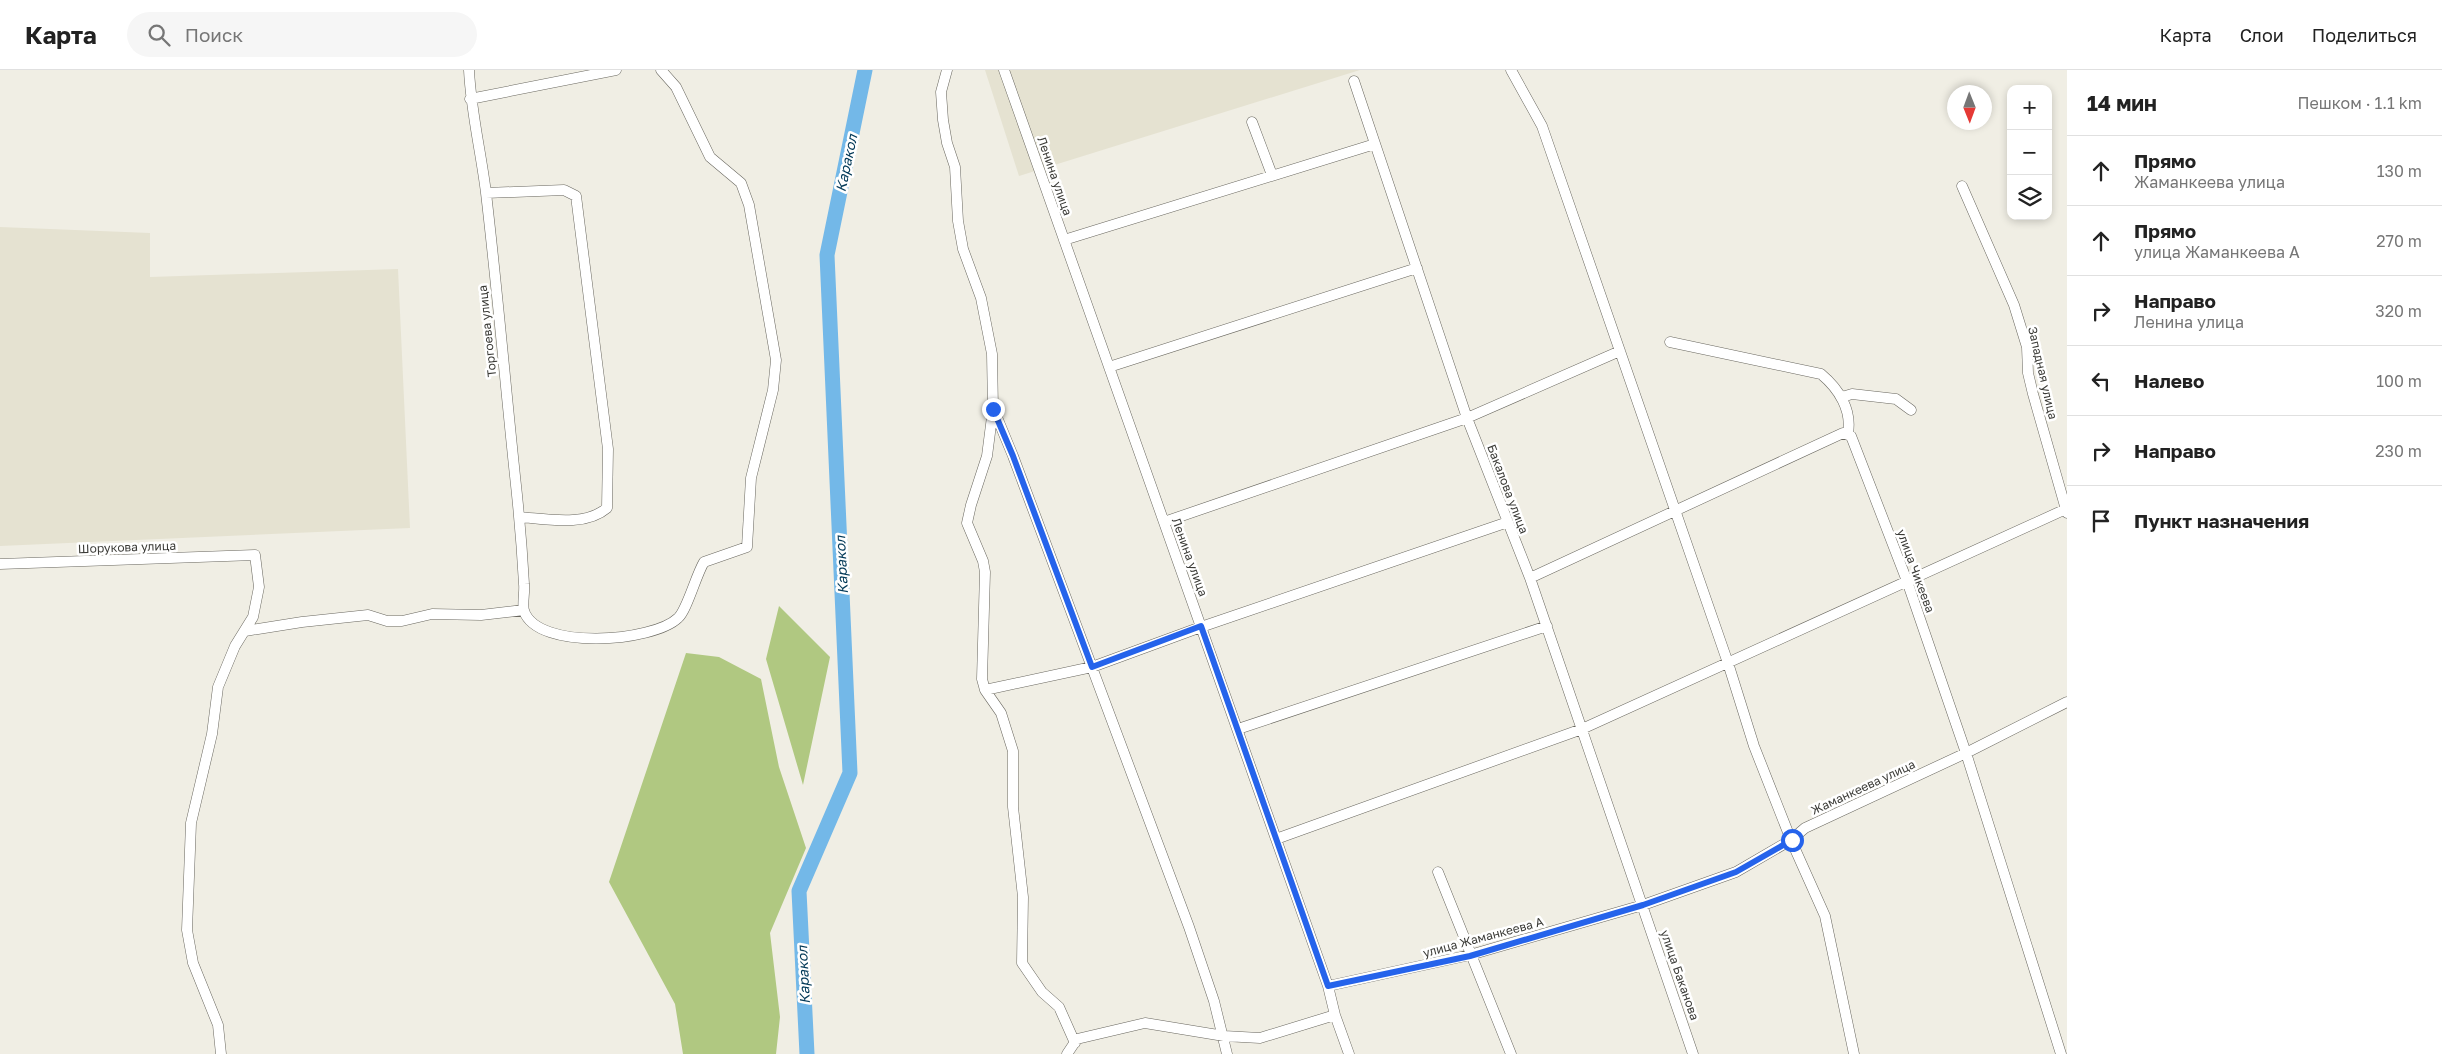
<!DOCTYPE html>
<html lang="ru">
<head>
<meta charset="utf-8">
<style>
  body { margin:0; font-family:"Golos Text",sans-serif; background:#f6f6f6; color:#222 }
  .controls { position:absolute; right:15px; top:15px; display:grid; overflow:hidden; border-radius:10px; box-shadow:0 2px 8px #0003 }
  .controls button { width:45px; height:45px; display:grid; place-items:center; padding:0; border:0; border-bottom:1px solid #e0e0e0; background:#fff; color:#222; font:25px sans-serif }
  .compass { position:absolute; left:1947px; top:15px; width:45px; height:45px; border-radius:50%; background:#fff; box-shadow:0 2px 8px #0003; rotate:179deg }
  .stop { position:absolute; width:15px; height:15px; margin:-11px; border:4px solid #2563eb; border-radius:50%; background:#fff }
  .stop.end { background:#2563eb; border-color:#fff; box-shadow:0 1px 5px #0008 }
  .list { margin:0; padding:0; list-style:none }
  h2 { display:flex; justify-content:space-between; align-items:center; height:65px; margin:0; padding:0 20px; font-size:21px }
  h2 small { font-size:16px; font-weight:400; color:#767676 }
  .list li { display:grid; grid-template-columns:32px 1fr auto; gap:15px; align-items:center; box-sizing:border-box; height:70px; padding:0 20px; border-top:1px solid #e0e0e0 }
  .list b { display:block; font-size:19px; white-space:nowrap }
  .list p { margin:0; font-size:16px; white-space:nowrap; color:#767676 }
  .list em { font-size:16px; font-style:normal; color:#767676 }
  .icon { flex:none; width:28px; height:28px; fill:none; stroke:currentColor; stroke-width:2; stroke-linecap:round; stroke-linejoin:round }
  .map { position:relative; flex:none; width:2067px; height:984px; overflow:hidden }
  header { display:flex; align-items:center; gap:30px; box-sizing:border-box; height:70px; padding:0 25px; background:#fff; border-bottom:1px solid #e0e0e0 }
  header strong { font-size:24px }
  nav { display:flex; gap:28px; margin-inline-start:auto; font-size:18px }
  .search { width:350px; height:45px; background:#f6f6f6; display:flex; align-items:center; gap:12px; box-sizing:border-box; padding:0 18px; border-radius:28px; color:#767676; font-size:19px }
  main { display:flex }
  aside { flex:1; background:#fff }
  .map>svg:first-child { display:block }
  .built { fill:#e5e2d1 }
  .forest { fill:#b0c881 }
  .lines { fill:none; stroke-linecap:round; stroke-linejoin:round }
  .river { stroke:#73b8e8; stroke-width:15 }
  .minor-casing { stroke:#69675f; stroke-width:11 }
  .minor { stroke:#fff; stroke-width:10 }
  .route { stroke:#2563eb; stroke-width:6 }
  .labels { text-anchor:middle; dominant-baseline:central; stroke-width:5; stroke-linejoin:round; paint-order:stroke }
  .street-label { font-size:12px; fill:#3b3b37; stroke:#fff }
  .water-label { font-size:14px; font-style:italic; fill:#003857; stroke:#fff }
</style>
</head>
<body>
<header>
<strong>Карта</strong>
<div class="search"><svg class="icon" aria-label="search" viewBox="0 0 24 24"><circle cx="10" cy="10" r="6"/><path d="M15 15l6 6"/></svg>Поиск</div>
<nav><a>Карта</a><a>Слои</a><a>Поделиться</a></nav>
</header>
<main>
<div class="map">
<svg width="2067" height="984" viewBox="0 0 2067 984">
  <rect width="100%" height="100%" fill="#f0eee4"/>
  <path class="built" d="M985,0H1360L1019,106Z
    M0,157L150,163V207L398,199L410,458L0,476Z"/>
  <path class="forest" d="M779,536L830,587L803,715L766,589Z
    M686,583L719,587L761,609L779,697L806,778L770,863L780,947L776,984H683L675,934L609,812Z"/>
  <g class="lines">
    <path class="river" d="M807,984L799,821L850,703L827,185L865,0"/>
    <defs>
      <path id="minor" d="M469,0C471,42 481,82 486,123C497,217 505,311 515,406C519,442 522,478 524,514C525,522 522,534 524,541C538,581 653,572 678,548C687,540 696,505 704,492L747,477L751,408L773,320L776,290L749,135L741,113L710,87L676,17L661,0
        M947,0L941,22L943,50L947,73L955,97L958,151L963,179L981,228L992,284L993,339L987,386L971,435L967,453L983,491L985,502L982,609L985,620L1001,643L1013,681V737L1023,827L1022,893L1042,922L1059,937L1075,973
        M1004,0L1328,916L1335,945L1349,984
        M1511,0L1542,56L1728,593L1754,676L1791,770L1825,846L1854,984
        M1354,11L1467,348L1530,508L1693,984
        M470,29L616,0
        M1252,52L1272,105
        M1962,116L2014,235L2027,277L2028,303L2033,324L2067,443
        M486,123L564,120L576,126L608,379L607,438C585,457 547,449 519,447
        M1064,170L1375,74
        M1670,272L1821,304C1839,319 1852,340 1848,363
        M1109,297L1417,198
        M1842,327L1852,324L1896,329L1911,340
        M994,340L1013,386L1189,857L1214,931L1227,984
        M1164,452L1467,348L1620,281
        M0,494L255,485L259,517L253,547L235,576L218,617L212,664L191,753L187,860L193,893L218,955L221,984
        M1530,508L1843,363L1851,366L1907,511L1966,683L2061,984
        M245,561L302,552L368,545L387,551H402L432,544L481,545L524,540
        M985,620L1092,597L1201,557L1508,452
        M1238,659L1547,556
        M1276,769L1582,659L2066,439
        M1438,802L1511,984
        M1328,916L1470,885L1643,835L1736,802L1791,770L1805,758L1966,683L2067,632
        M1067,984L1077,969L1145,953L1224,966L1260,968L1335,945"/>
    </defs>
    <use href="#minor" class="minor-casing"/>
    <use href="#minor" class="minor"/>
  </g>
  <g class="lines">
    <path class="route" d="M993,339L1013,386L1092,597L1201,556L1328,916L1470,886L1643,835L1736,802L1792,770"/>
  </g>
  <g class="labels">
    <g class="street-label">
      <text transform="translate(1055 106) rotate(71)">Ленина улица</text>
      <text transform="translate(487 261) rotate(-96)">Торгоева улица</text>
      <text transform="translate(2043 303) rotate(77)">Западная улица</text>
      <text transform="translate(1508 419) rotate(69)">Бакалова улица</text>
      <text transform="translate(127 477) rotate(-2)">Шорукова улица</text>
      <text transform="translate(1190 487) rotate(70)">Ленина улица</text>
      <text transform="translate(1916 501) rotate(70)">улица Чикеева</text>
      <text transform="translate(1863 717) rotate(-25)">Жаманкеева улица</text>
      <text transform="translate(1483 867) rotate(-15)">улица Жаманкеева А</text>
      <text transform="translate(1680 905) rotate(71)">улица Баканова</text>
    </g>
    <g class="water-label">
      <text transform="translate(846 93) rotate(-78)">Каракол</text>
      <text transform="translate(841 495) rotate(-93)">Каракол</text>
      <text transform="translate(803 905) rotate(-93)">Каракол</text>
    </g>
  </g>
</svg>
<div class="controls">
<button>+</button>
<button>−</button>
<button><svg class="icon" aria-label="layers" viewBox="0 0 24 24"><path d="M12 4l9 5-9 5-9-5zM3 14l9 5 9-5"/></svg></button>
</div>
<svg class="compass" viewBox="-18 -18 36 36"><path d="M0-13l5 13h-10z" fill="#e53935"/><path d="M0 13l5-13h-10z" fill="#767676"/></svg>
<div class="stop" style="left:1792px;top:770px"></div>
<div class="stop end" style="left:993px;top:339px"></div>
</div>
<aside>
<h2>14 мин<small>Пешком · 1.1 km</small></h2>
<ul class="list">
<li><svg class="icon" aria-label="ahead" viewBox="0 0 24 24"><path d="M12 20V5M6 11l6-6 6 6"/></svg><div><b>Прямо</b><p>Жаманкеева улица</p></div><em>130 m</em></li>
<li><svg class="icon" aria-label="ahead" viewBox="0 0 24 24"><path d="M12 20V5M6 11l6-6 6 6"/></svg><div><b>Прямо</b><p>улица Жаманкеева А</p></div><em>270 m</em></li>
<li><svg class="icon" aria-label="right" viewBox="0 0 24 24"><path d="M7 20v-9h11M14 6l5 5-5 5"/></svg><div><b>Направо</b><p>Ленина улица</p></div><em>320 m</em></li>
<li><svg class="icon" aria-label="left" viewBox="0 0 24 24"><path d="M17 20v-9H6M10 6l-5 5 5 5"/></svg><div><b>Налево</b></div><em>100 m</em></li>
<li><svg class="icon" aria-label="right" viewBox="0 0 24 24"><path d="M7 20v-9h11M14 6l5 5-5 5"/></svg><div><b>Направо</b></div><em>230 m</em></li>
<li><svg class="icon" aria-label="arrive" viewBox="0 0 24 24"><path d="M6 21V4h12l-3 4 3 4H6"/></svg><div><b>Пункт назначения</b></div></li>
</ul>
</aside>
</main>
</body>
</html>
